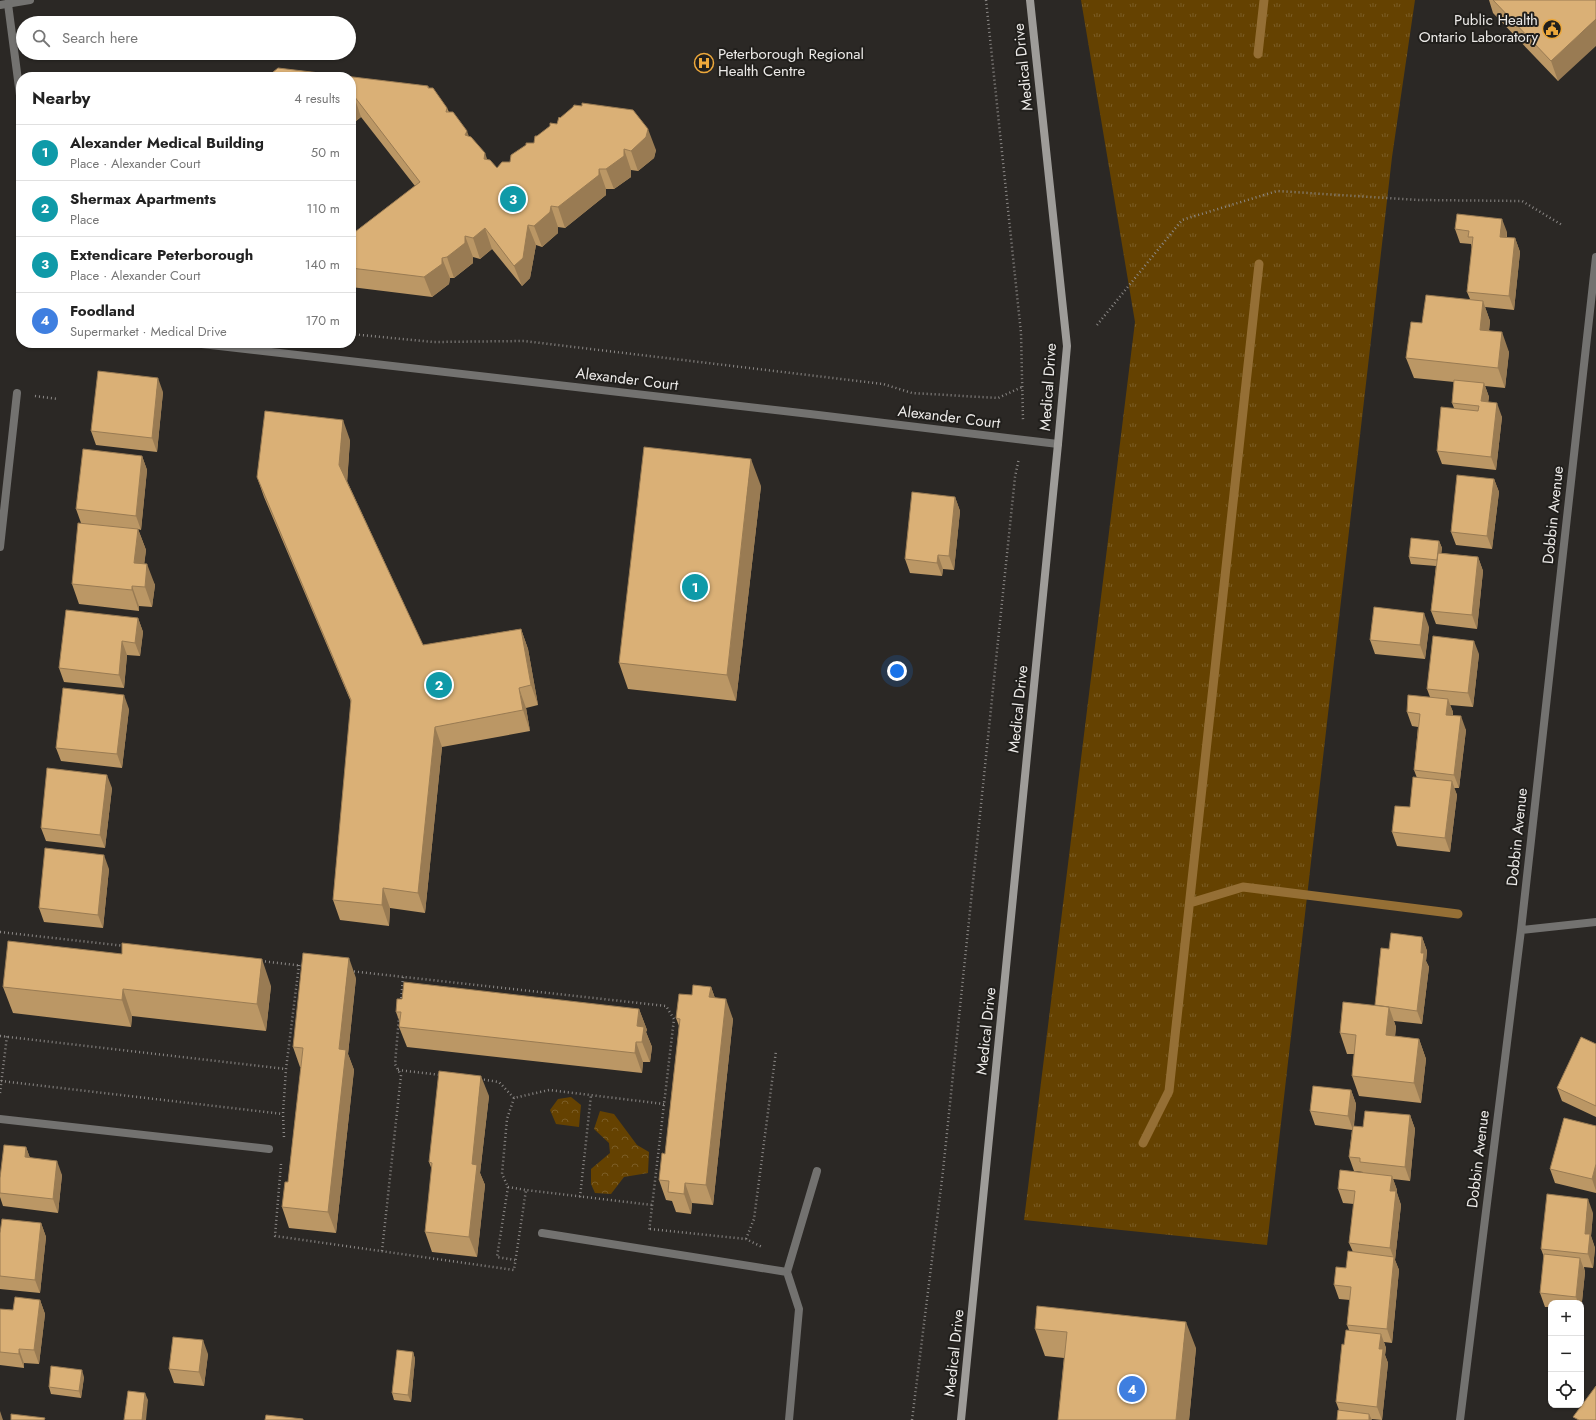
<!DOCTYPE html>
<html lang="en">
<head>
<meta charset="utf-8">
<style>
  body { margin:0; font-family:Jost,sans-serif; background:#f6f6f6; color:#222 }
  .controls { position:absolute; right:12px; bottom:12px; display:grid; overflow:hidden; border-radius:8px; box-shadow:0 1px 3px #0004 }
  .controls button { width:36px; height:36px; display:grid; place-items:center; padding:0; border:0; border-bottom:1px solid #e0e0e0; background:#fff; color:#222; font:20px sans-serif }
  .you { position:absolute; left:897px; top:671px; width:14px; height:14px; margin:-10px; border:3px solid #fff; border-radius:50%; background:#1a73e8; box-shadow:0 0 0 6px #1a73e833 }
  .badge { display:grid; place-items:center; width:26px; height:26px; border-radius:50%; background:#7c3aed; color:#fff; font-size:13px; font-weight:700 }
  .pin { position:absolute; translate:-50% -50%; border:2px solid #fff; box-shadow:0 1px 4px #0006 }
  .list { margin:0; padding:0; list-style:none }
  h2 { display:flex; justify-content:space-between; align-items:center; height:52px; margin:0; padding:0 16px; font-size:17px }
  h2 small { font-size:13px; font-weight:400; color:#767676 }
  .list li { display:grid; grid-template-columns:26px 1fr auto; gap:12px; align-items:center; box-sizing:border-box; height:56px; padding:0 16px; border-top:1px solid #e0e0e0 }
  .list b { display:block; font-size:15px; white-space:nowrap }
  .list p { margin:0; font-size:13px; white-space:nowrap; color:#767676 }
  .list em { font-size:13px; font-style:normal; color:#767676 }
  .icon { flex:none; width:22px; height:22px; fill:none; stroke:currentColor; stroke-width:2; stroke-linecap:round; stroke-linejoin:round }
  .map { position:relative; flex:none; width:1596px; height:1420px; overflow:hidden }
  .search { position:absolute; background:#fff; box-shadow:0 1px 3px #0004; left:16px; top:16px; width:340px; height:44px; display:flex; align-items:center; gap:10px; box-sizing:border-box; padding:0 14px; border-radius:22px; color:#767676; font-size:15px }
  .panel { position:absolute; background:#fff; box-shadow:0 1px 3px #0004; left:16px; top:72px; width:340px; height:276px; border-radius:16px }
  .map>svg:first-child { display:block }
  .grass { fill:url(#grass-tufts) }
  .park { fill:url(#park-crowns) }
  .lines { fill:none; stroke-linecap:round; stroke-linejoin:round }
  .stream { stroke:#956f35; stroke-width:9 }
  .path { stroke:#8c8987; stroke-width:2.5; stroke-dasharray:1 3; stroke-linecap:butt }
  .lane { stroke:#737270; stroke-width:8 }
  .street { stroke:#737270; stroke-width:8 }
  .secondary { stroke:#9e9c99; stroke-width:8 }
  .wall { fill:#bb9765 }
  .shaded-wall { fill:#997b53 }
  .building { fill:#dab076; stroke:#997b53 }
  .labels { text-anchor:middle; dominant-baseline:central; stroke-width:4; stroke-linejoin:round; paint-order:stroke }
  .poi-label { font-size:15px; fill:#edebe9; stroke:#211f1c; text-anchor:end }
  .street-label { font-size:15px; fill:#edebe9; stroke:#211f1c }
</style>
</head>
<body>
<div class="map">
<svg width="1596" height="1420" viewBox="0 0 1596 1420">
  <defs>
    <pattern id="grass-tufts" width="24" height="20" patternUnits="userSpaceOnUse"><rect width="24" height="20" fill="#654201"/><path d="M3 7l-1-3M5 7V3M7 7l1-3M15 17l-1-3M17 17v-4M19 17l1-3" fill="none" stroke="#7b5d26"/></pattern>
    <pattern id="park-crowns" width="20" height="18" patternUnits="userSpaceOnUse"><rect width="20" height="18" fill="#654201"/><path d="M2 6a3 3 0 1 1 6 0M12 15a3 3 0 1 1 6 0" fill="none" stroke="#7b5d26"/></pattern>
  </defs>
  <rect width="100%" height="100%" fill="#2b2825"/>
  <path class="grass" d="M1081,0H1415L1392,157L1267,1245L1024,1220L1135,322Z"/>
  <path class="park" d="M571,1097L581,1105L579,1127L556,1124L550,1110L558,1099Z
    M600,1111L614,1114L637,1145L649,1152L648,1173L624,1177L611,1194L595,1193L591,1184V1169L610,1153L609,1143L594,1129Z"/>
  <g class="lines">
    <path class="stream" d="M1258,54L1264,0
      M1190,903L1243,887L1458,914
      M1143,1143L1169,1091L1259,264"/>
    <path class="path" d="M986,0L1021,333L1023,420
      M1097,325L1182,220L1277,191L1419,200L1522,201L1562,225
      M351,334L433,342L524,341L883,384L912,393L998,398L1022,387
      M35,396L58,399
      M0,932L125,946
      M261,961L304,966
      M350,971L666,1006L674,1019L649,1232
      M401,1002L403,977
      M0,1036L286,1069
      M398,1070L441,1075
      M480,1079L499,1082L514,1098L549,1090L664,1104
      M1,1081L283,1114
      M0,1093L7,1036
      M514,1098L507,1119L502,1174L508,1187L497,1257L515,1260
      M284,1137L283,1114L286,1069L299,965
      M281,1164L275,1236L514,1270L526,1190L652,1205
      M508,1187L526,1190
      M580,1197L591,1095
      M650,1229L746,1239L762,1247
      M746,1239L754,1219L776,1051
      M382,1251L401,1075L395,1064L399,1017
      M912,1420L943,1171L1015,477L1019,458"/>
    <path class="lane" d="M0,5L30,0
      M0,1119L269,1149
      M542,1233L787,1272
      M789,1420L799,1309L787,1272L817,1171"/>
    <path class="street" d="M8,4L21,103
      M193,343L810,414L1058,444
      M0,547L17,393
      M1521,930L1596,922
      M1460,1420L1521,930L1596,257"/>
    <path class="secondary" d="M961,1420L1058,444L1067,346L1030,0"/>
  </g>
  <path class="wall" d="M1489,0H1596L1558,81L1493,13Z
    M351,77L428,86L429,88L447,108L449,112L487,160L497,168L510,162L534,143L537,136L557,124L560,118L656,150L654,158L638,171L631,170V177L614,189H606V195L565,228L558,227V233L542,247L536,245L530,278L522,286L492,249L480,259L473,257V263L454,278H450L449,284L432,297L351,287V235L415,186L361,117L351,125Z
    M1455,229L1507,232V238H1515L1520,252L1514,310L1485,307L1490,321L1489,330L1509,352L1505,388L1485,386L1489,397L1488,402L1502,417L1496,470L1442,464L1437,451L1454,408L1452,403L1454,382L1414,378L1406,358L1422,323L1470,299L1467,292L1472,248L1471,244L1460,243Z
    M163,392L157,452L96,445L91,431Z
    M350,440L347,481L423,645L521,629L528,649L538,705L526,708L530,731L442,747L425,913L390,908L389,926L340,920L333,900L351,702L264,497L257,477Z
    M142,456L147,470L141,530L138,529L146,550L144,564L155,585L152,607L139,606V611L79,604L72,584L81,523L76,509Z
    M1494,479L1499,492L1492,549L1456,545L1451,532Z
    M761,486L736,701L628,689L619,663Z
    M955,497L960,511L954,570L943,569L942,576L910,573L905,559Z
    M1439,541L1442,548L1441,553L1478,557L1483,571L1477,629L1436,624L1431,611L1436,566L1411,564L1409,557Z
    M138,618L143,632L140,656L127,655L124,688L64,682L59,668Z
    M1429,627L1425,659L1375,654L1370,640Z
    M1479,654L1473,707L1450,705L1453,712V715L1466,730L1459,788H1454L1457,795L1450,852L1397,846L1392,832L1410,807L1417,778L1414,770L1418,727L1412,726L1407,712L1430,697L1427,689Z
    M129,709L122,768L61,761L56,748Z
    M112,788L105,848L46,841L41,828Z
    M109,869L103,928L44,922L39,908Z
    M1422,937L1427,951L1426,961L1429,967L1422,1024L1394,1021L1396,1027L1395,1036L1419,1039L1426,1059L1421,1103L1359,1096L1352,1076L1354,1054H1347L1340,1033L1375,1005L1389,949Z
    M356,978L348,1054L354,1070L336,1233L289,1228L282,1207L288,1182L301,1067H300L293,1047Z
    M271,986L266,1031L132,1016L131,1027L13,1013L3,987Z
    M711,987L715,998L733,1019L713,1205L692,1203L691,1214L676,1212L672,1201L666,1200L659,1180L665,1154L679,1026L676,1018L692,995Z
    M639,1009L647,1030L646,1032L652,1047L650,1062H643L642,1073L407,1047L399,1027L400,1023L396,1012Z
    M1596,1044V1117L1562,1101L1557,1088Z
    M1351,1090L1356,1104L1354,1126L1363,1127L1410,1115L1415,1129L1410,1181L1393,1179L1397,1190V1193L1401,1205L1395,1260L1399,1270L1392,1343L1384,1342L1386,1348L1385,1355L1388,1363L1382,1420L1371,1419L1372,1420H1337L1339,1410L1336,1402L1344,1345L1349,1330L1347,1325L1350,1300L1339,1299L1334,1285L1346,1268L1353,1252L1349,1243L1354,1204L1343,1203L1338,1189L1363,1173V1172L1354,1171L1349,1157L1352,1130L1315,1125L1310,1111Z
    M489,1096L480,1173L485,1185L477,1257L432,1252L425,1232L432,1170L429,1162Z
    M1596,1126V1193L1555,1183L1550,1169Z
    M26,1147L30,1158L62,1175L58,1213L3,1206L0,1197V1178Z
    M1593,1213L1591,1236L1595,1248L1593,1268L1584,1267L1585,1272L1581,1311V1303H1551V1307H1545L1540,1293L1544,1257L1541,1249Z
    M41,1223L46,1237L40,1293L0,1289V1233Z
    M40,1300L45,1314L39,1364L24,1363V1368L0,1365V1309L13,1310Z
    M1037,1306L1196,1348L1189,1420H1058L1064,1358L1045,1356L1035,1329Z
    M413,1352L415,1359L411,1402L394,1400L392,1393Z
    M208,1354L204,1386L174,1383L169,1369Z
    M84,1377L81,1398L51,1394L49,1387Z"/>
  <path class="shaded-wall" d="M1596,19V46L1558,81L1551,61Z
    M354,96L361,117L351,125V99Z
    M648,129L656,150L654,158L638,171L631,151Z
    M467,131L474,151L465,135Z
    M624,149L631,170V177L614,189L606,169Z
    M485,153L492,173L484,159Z
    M599,169L606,189V195L565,228L558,207Z
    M551,206L558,227V233L542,247L534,226Z
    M1502,219L1507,232L1505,251L1500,237Z
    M528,225L536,245L530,278L522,286L514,266Z
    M485,228L492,249L480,259L473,238Z
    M465,236L473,257V263L454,278L447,257Z
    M1515,238L1520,252L1514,310L1509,296Z
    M442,258L450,278L449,284L432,297L424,277Z
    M1483,301L1490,321L1487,350L1480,330Z
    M1502,332L1509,352L1505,388L1498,368Z
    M158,378L163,392L157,452L152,438Z
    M1484,383L1489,397L1486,415L1481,401Z
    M1497,403L1502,417L1496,470L1491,457Z
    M343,420L350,440L347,485L339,465Z
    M142,456L147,470L141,530L136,516Z
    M751,459L761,486L736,701L727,675Z
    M1494,479L1499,492L1492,549L1487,536Z
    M955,497L960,511L954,570L949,556Z
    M138,529L146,550L142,583L134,563Z
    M1439,541L1442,548L1440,567L1437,560Z
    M938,555L943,569L942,576L937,563Z
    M1478,557L1483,571L1477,629L1472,615Z
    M147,564L155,585L152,607L145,587Z
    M132,586L139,606V611L132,590Z
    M1424,613L1429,627L1425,659L1420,645Z
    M138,618L143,632L140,656L135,643Z
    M521,629L528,649L538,705L531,685Z
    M122,641L127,655L124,688L119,675Z
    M1474,641L1479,654L1473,707L1468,693Z
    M519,688L526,708L530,731L523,710Z
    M124,695L129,709L122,768L117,754Z
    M1448,699L1453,712L1451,728L1446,715Z
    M1461,716L1466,730L1459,788L1454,775Z
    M435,727L442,747L425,913L418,893Z
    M107,775L112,788L105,848L100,835Z
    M1452,781L1457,795L1450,852L1445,838Z
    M104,855L109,869L103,928L98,915Z
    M383,888L390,908L389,926L382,905Z
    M1422,937L1427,951L1426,961L1429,967L1422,1024L1417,1011L1421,953Z
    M349,958L356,978L348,1054L354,1070L336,1233L328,1212L339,1049Z
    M262,959L271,986L266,1031L257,1004Z
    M711,987L718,1007L709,997Z
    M123,989L132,1016L131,1027L122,1000Z
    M726,999L733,1019L713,1205L706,1185Z
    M1389,1007L1396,1027L1393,1055L1386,1035Z
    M639,1009L647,1030L646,1032L652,1047L650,1062L642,1042L637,1026Z
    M1419,1039L1426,1059L1421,1103L1414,1083Z
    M636,1042L643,1062L642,1073L635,1053Z
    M481,1076L489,1096L480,1173L485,1185L477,1257L469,1237L472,1164Z
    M1351,1090L1356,1104L1353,1130L1348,1116Z
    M1410,1115L1415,1129L1410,1181L1405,1167Z
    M26,1147L31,1161L25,1157Z
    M57,1161L62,1175L58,1213L53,1199Z
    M1596,1164V1191L1592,1179Z
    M1392,1176L1397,1190V1193L1401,1205L1395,1260L1399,1270L1392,1343L1387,1329L1394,1259L1390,1248V1191Z
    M685,1183L692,1203L691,1214L684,1194Z
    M1588,1199L1593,1213L1591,1236L1595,1248L1593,1268L1588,1254L1585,1234Z
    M41,1223L46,1237L40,1293L35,1280Z
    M1580,1258L1585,1272L1581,1311V1303H1578L1576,1297Z
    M40,1300L45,1314L39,1364L34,1350Z
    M1186,1322L1196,1348L1189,1420H1176Z
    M1381,1334L1386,1348L1385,1355L1388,1363L1382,1420L1377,1407L1379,1349Z
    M203,1340L208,1354L204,1386L199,1372Z
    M19,1349L24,1363V1368L19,1354Z
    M413,1352L415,1359L411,1402L408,1395Z
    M82,1370L84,1377L81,1398L79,1391Z
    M145,1393L148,1400L146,1420H142Z
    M0,1411L3,1420H0Z
    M1369,1414L1372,1420H1369Z"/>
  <path class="building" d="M1493,0H1596V19L1551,61Z
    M278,68L428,86V88H433L447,108L446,112H453L467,131L465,135L471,137L485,153L484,159L490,160L497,168L502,162H510L511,155L526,145V143H534L535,136H537L550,126V123L557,124L559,117L560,118L573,107L574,105L582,106V103L633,110L648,129L646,137L631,151L624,149V156L606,169H599V175L558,207L551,206L550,212L534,226L528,225L523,258L514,266L485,228L473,238L465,236V243L447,257L442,258V264L424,277L351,268V235L420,182L354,96L351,99V77H267Z
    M1457,214L1502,219L1500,237L1515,238L1509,296L1467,292L1473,237H1468L1469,231L1455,229Z
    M1426,295L1483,301L1480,330L1502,332L1498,368L1406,358L1411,322L1422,323Z
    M98,371L158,378L152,438L91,431Z
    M1454,380L1484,383L1481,401L1497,403L1491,457L1437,451L1441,407L1478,411L1479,406L1452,403Z
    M265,411L343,420L339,465L423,645L521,629L531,685L519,688L523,710L435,727L418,893L383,888L382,905L333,900L351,700L257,477Z
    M644,447L751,459L727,675L619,663Z
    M83,449L142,456L136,516L76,509Z
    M1457,475L1494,479L1487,536L1451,532Z
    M912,492L955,497L949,556L938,555L937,563L905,559Z
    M78,523L138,529L134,563L147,564L145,587L132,586V590L72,584Z
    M1411,538L1439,541L1437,560L1409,557Z
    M1438,553L1478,557L1472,615L1431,611Z
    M1374,607L1424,613L1420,645L1370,640Z
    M66,610L138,618L135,643L122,641L119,675L59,668Z
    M1433,636L1474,641L1468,693L1427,689Z
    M63,688L124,695L117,754L56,748Z
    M1408,695L1448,699L1446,715L1461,716L1454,775L1414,770L1420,714L1407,712Z
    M47,768L107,775L100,835L41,828Z
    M1413,777L1452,781L1445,838L1392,832L1395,806L1410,807Z
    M45,848L104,855L98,915L39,908Z
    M1391,933L1422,937L1421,953H1424L1417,1011L1375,1005L1381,948L1389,949Z
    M8,941L122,954V943L262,959L257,1004L123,989L122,1000L3,987Z
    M303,953L349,958L339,1049L346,1050L328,1212L282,1207L285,1182H288L303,1048L293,1047Z
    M404,982L639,1009L637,1026L644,1027L642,1042H636L635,1053L399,1027L401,1012H396L397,999H402Z
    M693,985L711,987L709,997L726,999L706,1185L685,1183L684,1194L668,1192L669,1181L659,1180L662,1153L665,1154L680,1019L676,1018L679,994L692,995Z
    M1343,1002L1389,1007L1386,1035L1419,1039L1414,1083L1352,1076L1356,1035L1340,1033Z
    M1581,1037L1596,1044V1106L1557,1088Z
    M439,1071L481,1076L472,1164L477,1165L469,1237L425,1232L432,1163L429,1162Z
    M1313,1086L1351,1090L1348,1116L1310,1111Z
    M1365,1111L1410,1115L1405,1167L1360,1162V1158L1349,1157L1353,1126L1363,1127Z
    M1564,1118L1596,1126V1164L1592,1179L1550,1169Z
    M4,1145L26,1147L25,1157L57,1161L53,1199L0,1193V1178Z
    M1340,1170L1392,1176L1390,1191H1396L1390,1248L1349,1243L1355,1191L1338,1189Z
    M1547,1194L1588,1199L1585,1234H1590L1588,1254L1541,1249Z
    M2,1219L41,1223L35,1280L0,1276V1233Z
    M1348,1251L1394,1257L1387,1329L1347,1325L1351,1287L1334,1285L1336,1267L1346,1268Z
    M1544,1254L1580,1258L1576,1297L1540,1293Z
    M15,1297L40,1300L34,1350L19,1349V1354L0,1352V1309L13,1310Z
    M1037,1306L1186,1322L1176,1420H1058L1067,1332L1035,1329Z
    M1346,1330L1381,1334L1379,1349H1383L1377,1407L1336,1402L1342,1344L1344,1345Z
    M173,1337L203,1340L199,1372L169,1369Z
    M397,1350L413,1352L408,1395L392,1393Z
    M51,1366L82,1370L79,1391L49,1387Z
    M1596,1386V1420H1579L1573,1417Z
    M128,1391L145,1393L142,1420H124Z
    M1338,1410L1369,1414V1420H1337Z
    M11,1414L45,1418L44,1420H11Z
    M266,1415L303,1419V1420H265Z"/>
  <defs>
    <symbol id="civic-ring" viewBox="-11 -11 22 22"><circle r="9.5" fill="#211f1c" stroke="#eda83b" stroke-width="1.5"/><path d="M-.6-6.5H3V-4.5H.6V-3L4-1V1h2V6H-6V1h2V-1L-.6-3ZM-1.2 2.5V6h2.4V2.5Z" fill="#eda83b"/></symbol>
    <symbol id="hospital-ring" viewBox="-11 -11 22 22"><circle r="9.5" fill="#211f1c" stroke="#eda83b" stroke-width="1.5"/><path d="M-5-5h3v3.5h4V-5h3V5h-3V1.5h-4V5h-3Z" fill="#eda83b"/></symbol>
  </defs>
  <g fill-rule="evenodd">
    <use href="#civic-ring" x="1541" y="18" width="22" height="22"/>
    <use href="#hospital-ring" x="693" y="52" width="22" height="22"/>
  </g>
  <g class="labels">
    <g class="poi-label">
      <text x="1538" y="20">Public Health<tspan x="1538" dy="17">Ontario Laboratory</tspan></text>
      <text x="718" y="54" text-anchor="start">Peterborough Regional<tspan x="718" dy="17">Health Centre</tspan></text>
    </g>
    <g class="street-label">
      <text transform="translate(1023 67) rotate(-96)">Medical Drive</text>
      <text transform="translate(627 379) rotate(7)">Alexander Court</text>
      <text transform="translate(1048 387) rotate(-86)">Medical Drive</text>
      <text transform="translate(949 417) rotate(7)">Alexander Court</text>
      <text transform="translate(1553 515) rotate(-84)">Dobbin Avenue</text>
      <text transform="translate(1018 709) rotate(-84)">Medical Drive</text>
      <text transform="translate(1517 837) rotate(-84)">Dobbin Avenue</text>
      <text transform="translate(986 1031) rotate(-84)">Medical Drive</text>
      <text transform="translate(1478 1159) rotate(-83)">Dobbin Avenue</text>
      <text transform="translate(954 1353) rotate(-84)">Medical Drive</text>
    </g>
  </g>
</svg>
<div class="controls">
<button>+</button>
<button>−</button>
<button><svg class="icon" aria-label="locate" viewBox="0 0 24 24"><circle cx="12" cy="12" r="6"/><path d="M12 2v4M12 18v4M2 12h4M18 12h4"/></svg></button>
</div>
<div class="you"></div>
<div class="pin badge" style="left:695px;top:587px;background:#0f9aa8">1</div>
<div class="pin badge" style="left:439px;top:685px;background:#0f9aa8">2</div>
<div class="pin badge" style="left:513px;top:199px;background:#0f9aa8">3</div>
<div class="pin badge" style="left:1132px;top:1389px;background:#3f7fe0">4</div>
<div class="search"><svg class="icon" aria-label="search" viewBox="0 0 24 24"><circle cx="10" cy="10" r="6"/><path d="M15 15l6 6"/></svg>Search here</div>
<section class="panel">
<h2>Nearby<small>4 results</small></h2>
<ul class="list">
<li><span class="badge" style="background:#0f9aa8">1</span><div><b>Alexander Medical Building</b><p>Place · Alexander Court</p></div><em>50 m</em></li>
<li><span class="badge" style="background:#0f9aa8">2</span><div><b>Shermax Apartments</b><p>Place</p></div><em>110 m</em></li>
<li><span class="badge" style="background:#0f9aa8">3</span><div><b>Extendicare Peterborough</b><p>Place · Alexander Court</p></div><em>140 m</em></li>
<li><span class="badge" style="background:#3f7fe0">4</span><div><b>Foodland</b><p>Supermarket · Medical Drive</p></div><em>170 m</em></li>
</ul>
</section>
</div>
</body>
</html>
